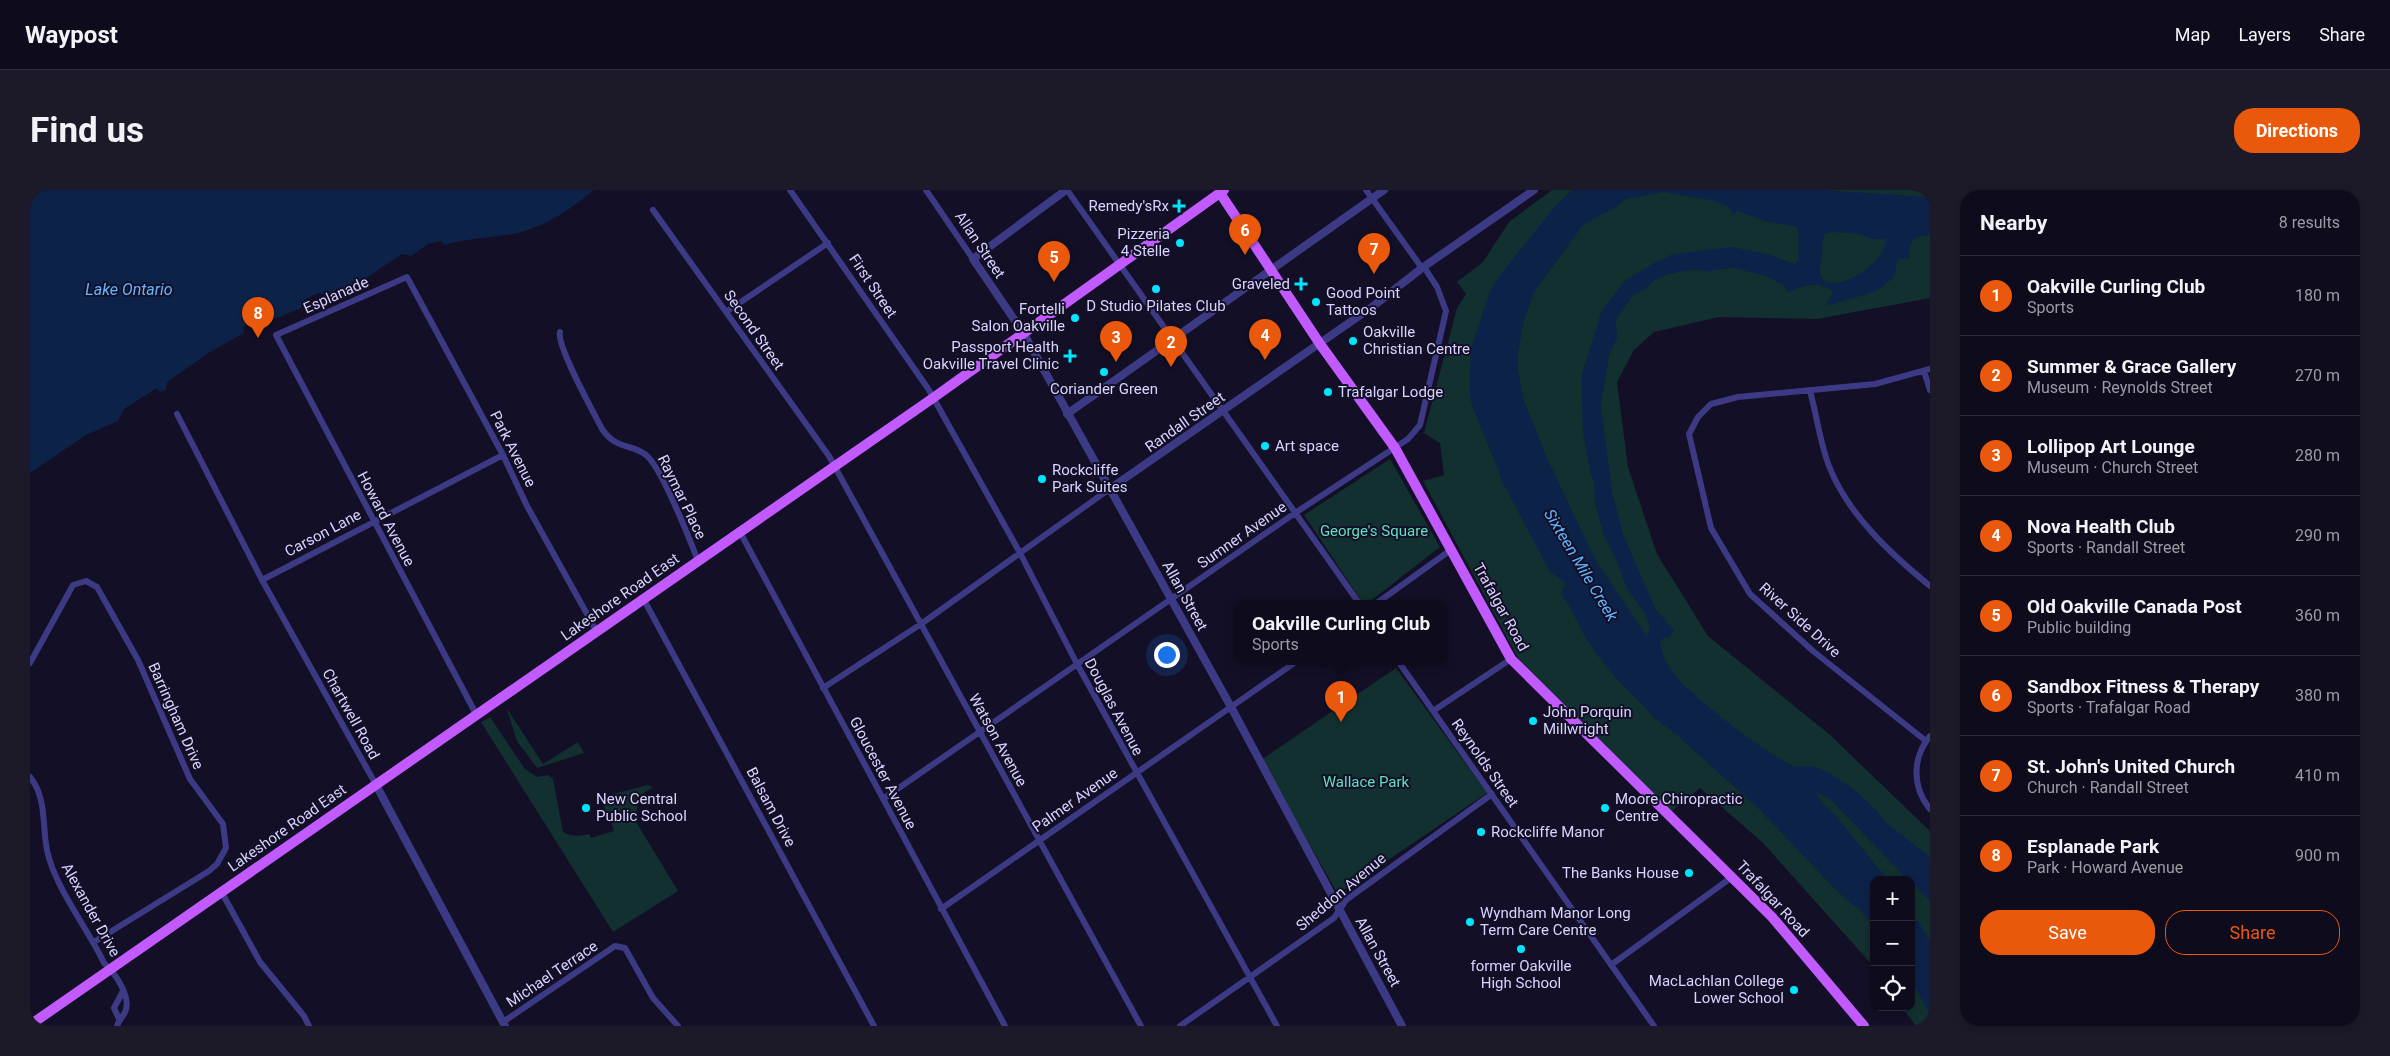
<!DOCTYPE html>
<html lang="en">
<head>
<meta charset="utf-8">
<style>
  body { margin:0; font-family:Roboto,sans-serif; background:#1c1929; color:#f1f3f6 }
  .controls { position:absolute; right:15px; bottom:15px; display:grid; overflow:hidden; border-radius:10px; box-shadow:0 2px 8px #0003 }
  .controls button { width:45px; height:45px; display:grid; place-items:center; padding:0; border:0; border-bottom:1px solid #2e2b3b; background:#0e0b1c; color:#f1f3f6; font:25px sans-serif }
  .you { position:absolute; left:1136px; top:464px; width:18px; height:18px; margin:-12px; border:4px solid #fff; border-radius:50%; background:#1a73e8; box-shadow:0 0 0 8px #1a73e833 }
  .badge { display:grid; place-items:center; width:32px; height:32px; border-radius:50%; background:#ea580c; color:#fff; font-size:16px; font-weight:700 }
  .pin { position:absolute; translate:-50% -41px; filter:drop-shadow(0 1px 2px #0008) }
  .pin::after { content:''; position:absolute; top:26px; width:18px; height:15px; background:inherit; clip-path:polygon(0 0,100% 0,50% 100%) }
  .popup { position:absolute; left:1205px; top:410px; width:212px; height:65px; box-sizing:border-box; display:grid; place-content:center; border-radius:10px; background:#0e0b1c; filter:drop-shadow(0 1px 4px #0005); font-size:16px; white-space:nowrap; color:#9b9ba3 }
  .popup b { font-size:19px; color:#f1f3f6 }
  .popup::after { content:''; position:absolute; left:50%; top:100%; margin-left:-10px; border:10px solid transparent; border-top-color:#0e0b1c }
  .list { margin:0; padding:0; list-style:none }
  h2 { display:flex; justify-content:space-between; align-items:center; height:65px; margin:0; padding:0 20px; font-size:21px }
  h2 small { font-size:16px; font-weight:400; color:#9b9ba3 }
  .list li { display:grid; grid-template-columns:32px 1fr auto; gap:15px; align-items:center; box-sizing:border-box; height:80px; padding:0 20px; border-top:1px solid #2e2b3b }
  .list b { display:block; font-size:19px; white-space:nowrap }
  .list p { margin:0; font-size:16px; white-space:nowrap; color:#9b9ba3 }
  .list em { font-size:16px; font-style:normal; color:#9b9ba3 }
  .actions { display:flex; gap:10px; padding:15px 20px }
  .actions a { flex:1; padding:11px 0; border:1px solid #ea580c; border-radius:20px; text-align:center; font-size:18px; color:#ea580c }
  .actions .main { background:#ea580c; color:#fff }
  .icon { flex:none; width:28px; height:28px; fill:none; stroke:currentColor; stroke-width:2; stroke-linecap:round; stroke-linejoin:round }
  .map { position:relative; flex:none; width:1900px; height:836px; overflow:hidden; border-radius:20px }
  header { display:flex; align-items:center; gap:30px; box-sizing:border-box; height:70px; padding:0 25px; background:#0e0b1c; border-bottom:1px solid #2e2b3b }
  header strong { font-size:24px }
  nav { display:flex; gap:28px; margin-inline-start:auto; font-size:18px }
  .intro { display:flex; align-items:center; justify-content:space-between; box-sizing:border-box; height:120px; padding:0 30px }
  h1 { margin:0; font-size:35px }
  .button { padding:12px 22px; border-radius:20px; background:#ea580c; color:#fff; font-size:18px; font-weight:700 }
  main { display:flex; gap:30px; padding:0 30px }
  aside { flex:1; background:#0e0b1c; border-radius:20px; box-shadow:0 2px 8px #0003 }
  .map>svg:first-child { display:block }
  .green { fill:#12302f }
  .water { fill:#0c2248; fill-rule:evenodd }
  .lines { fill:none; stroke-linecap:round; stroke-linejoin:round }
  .minor { stroke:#3d3a85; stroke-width:6 }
  .tertiary { stroke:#3d3a85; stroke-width:8 }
  .primary { stroke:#c25bff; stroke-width:10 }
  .poi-dot { fill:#00e5ff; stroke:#130f26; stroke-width:2 }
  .labels { text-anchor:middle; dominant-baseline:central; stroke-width:4; stroke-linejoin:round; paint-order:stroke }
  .poi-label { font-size:15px; fill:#d9d4ff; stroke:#130f26; text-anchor:start }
  .street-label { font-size:15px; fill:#d9d4ff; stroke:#130f26 }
  .park-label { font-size:15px; fill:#5fe0c0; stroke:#130f26 }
  .water-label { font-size:16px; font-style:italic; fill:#62b6ff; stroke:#130f26 }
</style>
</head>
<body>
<header>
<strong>Waypost</strong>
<nav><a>Map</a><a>Layers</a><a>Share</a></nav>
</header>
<div class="intro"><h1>Find us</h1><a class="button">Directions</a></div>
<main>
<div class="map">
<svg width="1900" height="836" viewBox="0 0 1900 836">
  <rect width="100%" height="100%" fill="#130f26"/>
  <path class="green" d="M1522,0H1900V108L1787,129L1689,127L1624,142L1604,160L1587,192L1598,277L1627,364L1678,446L1800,545L1900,641V836H1886L1872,817H1881V690H1844V777L1733,653L1670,598L1641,622L1493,477L1393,291L1414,285L1410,253L1394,243L1427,118L1436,104L1427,92L1453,72L1479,32Z
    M1360,269L1410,357L1338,413H1333L1274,325Z
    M1366,478L1457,603L1308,704L1231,570Z
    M476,517L513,574L548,552L554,563L507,578L487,551Z
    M460,527L495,579L507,587L518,585L523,589L533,642C542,647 549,646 559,644L561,648L584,641L581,632H578L573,612L575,606L618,595L623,597L609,606L605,630L648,701L583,742L451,532Z"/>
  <path class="water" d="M0,0H564C541,19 517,36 487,43C463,48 439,48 415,55L411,51L398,54L381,66L372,64L327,94L295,105L288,103L274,110L271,118L227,136L218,133L213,137L214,143L180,162L137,192L136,200L129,202L127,198L94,219L88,231L56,245L0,283Z
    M1542,0H1792L1896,7L1900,5V45C1884,44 1876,54 1880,69H1868L1864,87L1847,101L1800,115L1796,114L1803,102C1789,90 1773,95 1758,103L1754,95L1735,86L1705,78L1683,80L1680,82C1664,77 1641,82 1627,89C1618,94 1615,102 1604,104L1586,130L1587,148L1579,165L1571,216L1582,302L1593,344L1625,418L1644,441L1639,448L1635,447L1630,451C1631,466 1640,480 1650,491C1668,511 1739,566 1764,576C1768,578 1776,575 1782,576C1801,580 1845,613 1854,631L1900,667V711L1881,692V690H1878L1799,608L1786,602L1788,608L1805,625L1858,690H1844V737L1834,724L1808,702L1731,621L1648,546L1624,528C1621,521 1592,496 1584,486C1574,473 1562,459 1554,445C1546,431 1542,417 1531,405L1535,393L1520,382L1473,293L1470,291L1471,288L1469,282L1442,215L1439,200L1441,158L1460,101L1471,84L1527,14ZM1633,2L1681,10L1698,16L1703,25L1707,21L1735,31L1767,37C1770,47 1767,58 1769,69L1765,74L1734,63L1701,57L1643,64L1622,74L1595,91L1572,120L1551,187L1553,242L1560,282L1564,291L1565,313L1574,346L1587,371L1596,396L1617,427L1620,438L1616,445L1566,371L1518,270L1494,211L1488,179V163L1494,130L1504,102L1553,35L1586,17L1596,9ZM1803,42L1830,44L1841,49H1856C1855,77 1794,111 1790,83C1789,78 1791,72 1792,67C1793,59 1791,52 1795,44Z
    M1881,722L1900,750V824L1881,790Z"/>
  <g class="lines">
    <path class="minor" d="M760,0L899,200L990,363L1047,474L1247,836
      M896,0L943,69
      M1037,0L1329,413
      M1336,0L1392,78
      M623,20L799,266L1111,836
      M696,122L798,53
      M530,142C526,155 564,223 572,239C587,261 603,253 617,266C632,279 660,350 668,371
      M1894,181L1900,200
      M1780,201C1787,226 1790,253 1799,276C1818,325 1861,364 1900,396
      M147,224L232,390L345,593
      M710,342L975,836
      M232,390L473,265
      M614,410L844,836
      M1347,413L1422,359
      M1368,471L1624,836
      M0,473L43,395L56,391L67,397L108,470L160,589L193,634L196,658L187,674L179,681L64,752
      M793,498L891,434L1078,300
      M1403,521L1481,469
      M446,524L246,145L377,87L473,265L497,316L567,442
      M1900,546C1882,568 1882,597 1900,619
      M1896,551L1783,461L1720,404L1681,338L1659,244L1668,227L1681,214L1708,207L1845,194L1900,179
      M0,587C17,608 12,636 17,660C24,696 58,739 74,773C85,783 102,807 95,822C92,828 89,830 87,836
      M853,609L1265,323L1378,249L1390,235L1416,121L1407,97L1394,77
      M192,703L230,772L274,826L279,836
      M911,719L1267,471
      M1581,775L1702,687
      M89,829L84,818L93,801
      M473,832L585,756L595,758L623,808L648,836
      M1150,836L1304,728L1316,710L1462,604"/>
    <path class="tertiary" d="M1036,0L943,69L994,144L1201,517L1372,836
      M1037,224L1354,0
      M1078,300L1342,117L1392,78L1504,0
      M345,593L475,836"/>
    <path class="primary" d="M1190,3L1290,154L1365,258L1481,469L1742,727L1834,836
      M0,835L903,208L1194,0"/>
  </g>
  <g class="poi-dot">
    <path d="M1146.5 8.5h5v5h5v5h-5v5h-5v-5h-5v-5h5z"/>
    <circle cx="1150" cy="53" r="5"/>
    <path d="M1268.5 86.5h5v5h5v5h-5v5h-5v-5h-5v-5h5z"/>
    <circle cx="1126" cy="99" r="5"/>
    <circle cx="1286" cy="112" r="5"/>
    <circle cx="1045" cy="128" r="5"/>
    <circle cx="1323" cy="151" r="5"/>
    <path d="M1037.5 158.5h5v5h5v5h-5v5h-5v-5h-5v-5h5z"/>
    <circle cx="1074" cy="182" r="5"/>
    <circle cx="1298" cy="202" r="5"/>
    <circle cx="1235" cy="256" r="5"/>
    <circle cx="1012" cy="289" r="5"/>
    <circle cx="1503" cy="531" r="5"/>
    <circle cx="556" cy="618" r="5"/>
    <circle cx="1575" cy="618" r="5"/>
    <circle cx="1451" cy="642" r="5"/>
    <circle cx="1659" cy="683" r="5"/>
    <circle cx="1440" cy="732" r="5"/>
    <circle cx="1491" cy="759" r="5"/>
    <circle cx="1764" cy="800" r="5"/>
  </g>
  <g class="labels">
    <g class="poi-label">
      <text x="1139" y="16" text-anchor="end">Remedy'sRx</text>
      <text x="1140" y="44" text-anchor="end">Pizzeria<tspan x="1140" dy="17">4 Stelle</tspan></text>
      <text x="1260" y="94" text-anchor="end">Graveled</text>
      <text x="1296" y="103">Good Point<tspan x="1296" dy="17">Tattoos</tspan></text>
      <text x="1126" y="116" text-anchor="middle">D Studio Pilates Club</text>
      <text x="1035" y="119" text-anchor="end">Fortelli<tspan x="1035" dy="17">Salon Oakville</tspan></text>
      <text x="1333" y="142">Oakville<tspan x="1333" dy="17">Christian Centre</tspan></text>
      <text x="1029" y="157" text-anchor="end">Passport Health<tspan x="1029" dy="17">Oakville Travel Clinic</tspan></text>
      <text x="1074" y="199" text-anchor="middle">Coriander Green</text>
      <text x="1308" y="202">Trafalgar Lodge</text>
      <text x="1245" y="256">Art space</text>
      <text x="1022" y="280">Rockcliffe<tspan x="1022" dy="17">Park Suites</tspan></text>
      <text x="1513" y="522">John Porquin<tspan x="1513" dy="17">Millwright</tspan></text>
      <text x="566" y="609">New Central<tspan x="566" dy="17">Public School</tspan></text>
      <text x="1585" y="609">Moore Chiropractic<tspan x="1585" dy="17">Centre</tspan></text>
      <text x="1461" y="642">Rockcliffe Manor</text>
      <text x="1649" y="683" text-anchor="end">The Banks House</text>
      <text x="1450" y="723">Wyndham Manor Long<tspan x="1450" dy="17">Term Care Centre</tspan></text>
      <text x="1491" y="776" text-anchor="middle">former Oakville<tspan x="1491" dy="17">High School</tspan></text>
      <text x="1754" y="791" text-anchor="end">MacLachlan College<tspan x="1754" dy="17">Lower School</tspan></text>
    </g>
    <g class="street-label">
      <text transform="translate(950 55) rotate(56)">Allan Street</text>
      <text transform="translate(843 96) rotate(56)">First Street</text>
      <text transform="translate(306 105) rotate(-24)">Esplanade</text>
      <text transform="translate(724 140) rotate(55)">Second Street</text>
      <text transform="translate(1155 232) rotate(-35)">Randall Street</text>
      <text transform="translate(483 259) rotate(63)">Park Avenue</text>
      <text transform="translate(652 307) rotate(64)">Raymar Place</text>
      <text transform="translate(356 329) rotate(62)">Howard Avenue</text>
      <text transform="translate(293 343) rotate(-28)">Carson Lane</text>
      <text transform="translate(1212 345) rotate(-35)">Sumner Avenue</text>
      <text transform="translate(1155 406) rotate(61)">Allan Street</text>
      <text transform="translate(590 407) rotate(-35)">Lakeshore Road East</text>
      <text transform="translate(1471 417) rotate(61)">Trafalgar Road</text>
      <text transform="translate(1770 430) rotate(42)">River Side Drive</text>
      <text transform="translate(1084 517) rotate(62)">Douglas Avenue</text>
      <text transform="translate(321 524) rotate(61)">Chartwell Road</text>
      <text transform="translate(146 526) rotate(66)">Barringham Drive</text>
      <text transform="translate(968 550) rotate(61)">Watson Avenue</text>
      <text transform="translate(1455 573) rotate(55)">Reynolds Street</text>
      <text transform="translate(853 583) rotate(62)">Gloucester Avenue</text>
      <text transform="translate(1045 610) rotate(-35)">Palmer Avenue</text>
      <text transform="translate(741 617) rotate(62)">Balsam Drive</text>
      <text transform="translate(257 638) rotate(-35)">Lakeshore Road East</text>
      <text transform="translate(1311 702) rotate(-40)">Sheddon Avenue</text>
      <text transform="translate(1743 709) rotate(47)">Trafalgar Road</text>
      <text transform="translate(61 720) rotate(61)">Alexander Drive</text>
      <text transform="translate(1348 762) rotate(61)">Allan Street</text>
      <text transform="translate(522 784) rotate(-34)">Michael Terrace</text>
    </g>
    <g class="park-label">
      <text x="1344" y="341">George's Square</text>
      <text x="1336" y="592">Wallace Park</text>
    </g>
    <g class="water-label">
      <text x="99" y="99">Lake Ontario</text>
      <text transform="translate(1551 375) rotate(59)">Sixteen Mile Creek</text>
    </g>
  </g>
</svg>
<div class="controls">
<button>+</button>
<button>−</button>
<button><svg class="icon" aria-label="locate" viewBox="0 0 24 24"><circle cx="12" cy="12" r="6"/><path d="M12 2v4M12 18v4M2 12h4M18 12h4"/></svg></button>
</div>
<div class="you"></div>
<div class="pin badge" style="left:1311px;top:532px">1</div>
<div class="popup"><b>Oakville Curling Club</b>Sports</div>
<div class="pin badge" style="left:1141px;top:177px">2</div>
<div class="pin badge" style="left:1086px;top:172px">3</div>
<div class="pin badge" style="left:1235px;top:170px">4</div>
<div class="pin badge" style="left:1024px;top:92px">5</div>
<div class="pin badge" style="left:1215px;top:65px">6</div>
<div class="pin badge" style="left:1344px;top:84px">7</div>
<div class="pin badge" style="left:228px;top:148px">8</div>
</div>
<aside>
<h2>Nearby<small>8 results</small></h2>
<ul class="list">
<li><span class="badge">1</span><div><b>Oakville Curling Club</b><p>Sports</p></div><em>180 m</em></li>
<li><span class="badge">2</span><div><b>Summer &amp; Grace Gallery</b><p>Museum · Reynolds Street</p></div><em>270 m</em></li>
<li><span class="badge">3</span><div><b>Lollipop Art Lounge</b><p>Museum · Church Street</p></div><em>280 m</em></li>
<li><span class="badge">4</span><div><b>Nova Health Club</b><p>Sports · Randall Street</p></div><em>290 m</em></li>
<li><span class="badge">5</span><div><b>Old Oakville Canada Post</b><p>Public building</p></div><em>360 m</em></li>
<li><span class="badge">6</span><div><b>Sandbox Fitness &amp; Therapy</b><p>Sports · Trafalgar Road</p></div><em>380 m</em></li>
<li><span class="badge">7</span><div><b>St. John's United Church</b><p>Church · Randall Street</p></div><em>410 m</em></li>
<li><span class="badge">8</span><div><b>Esplanade Park</b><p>Park · Howard Avenue</p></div><em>900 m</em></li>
</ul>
<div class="actions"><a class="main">Save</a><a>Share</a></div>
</aside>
</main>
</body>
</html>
